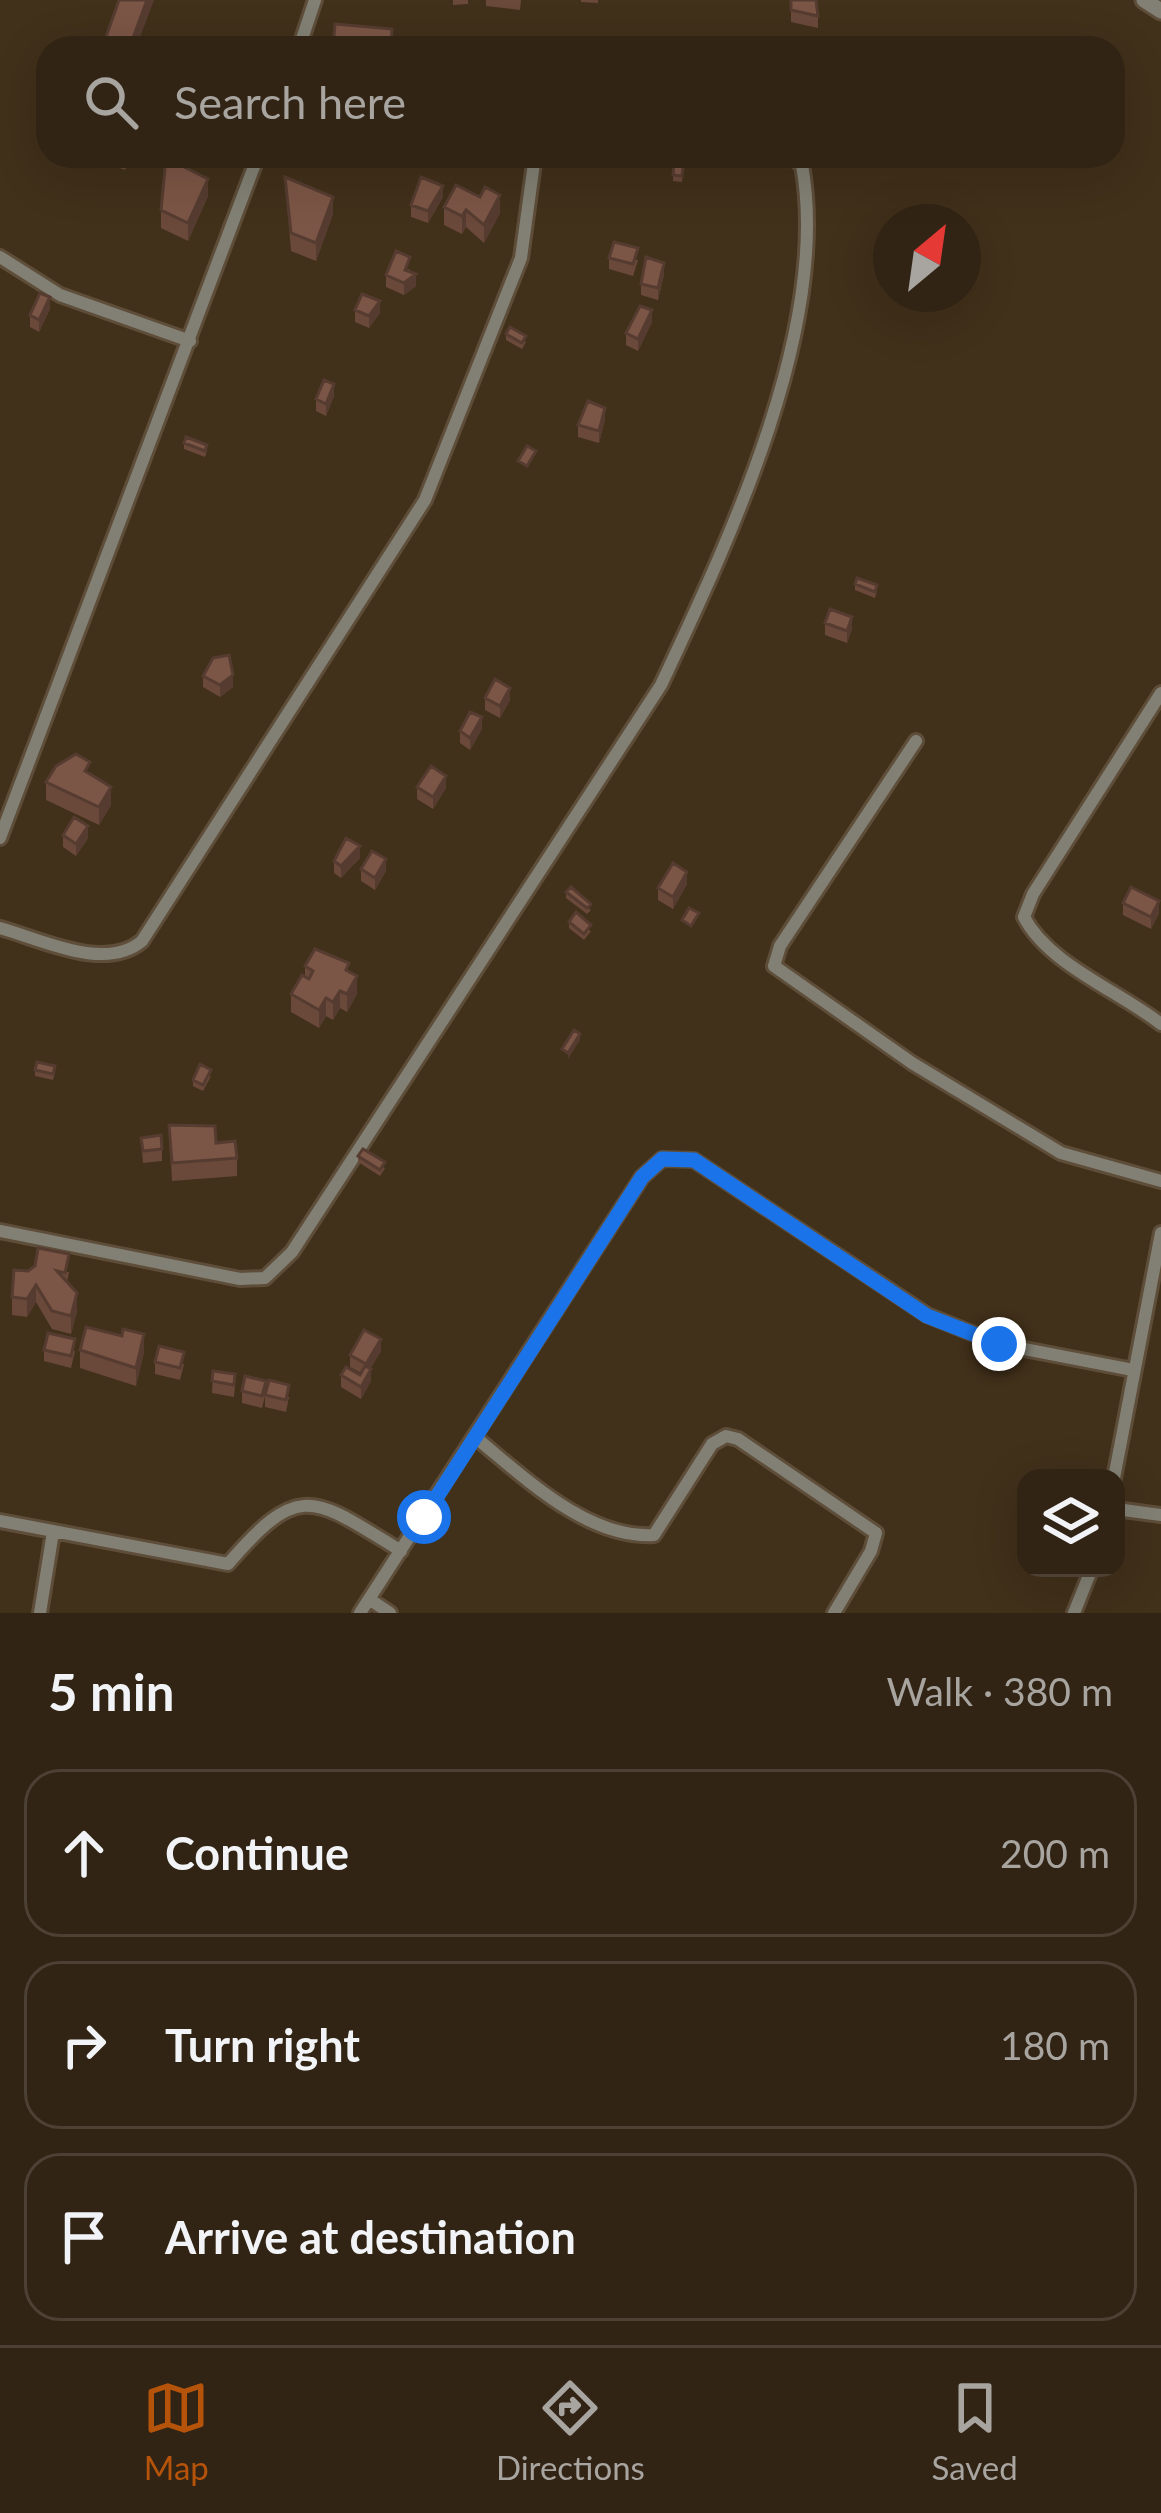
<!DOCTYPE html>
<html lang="en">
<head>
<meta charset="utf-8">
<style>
  body { margin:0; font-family:Lato,sans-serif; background:#392c1d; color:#f1f3f6 }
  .controls { position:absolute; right:36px; bottom:36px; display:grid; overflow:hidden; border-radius:24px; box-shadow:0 12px 48px #0002 }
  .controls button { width:108px; height:108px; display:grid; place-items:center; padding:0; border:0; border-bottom:3px solid #4c4134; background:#312414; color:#f1f3f6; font:60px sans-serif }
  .compass { position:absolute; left:873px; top:204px; width:108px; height:108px; border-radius:50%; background:#312414; box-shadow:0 12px 48px #0002; rotate:29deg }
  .stop { position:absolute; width:36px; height:36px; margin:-27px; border:9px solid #1a73e8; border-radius:50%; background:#fff }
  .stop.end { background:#1a73e8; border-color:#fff; box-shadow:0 3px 12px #0008 }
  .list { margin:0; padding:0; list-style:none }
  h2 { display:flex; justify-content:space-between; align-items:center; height:156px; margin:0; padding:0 48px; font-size:51px }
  h2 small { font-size:39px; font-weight:400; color:#a8a4a0 }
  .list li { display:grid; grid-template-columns:78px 1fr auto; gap:36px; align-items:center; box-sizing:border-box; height:168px; margin:0 24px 24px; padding:0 24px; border:3px solid #4c4134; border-radius:36px }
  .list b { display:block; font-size:45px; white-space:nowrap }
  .list em { font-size:39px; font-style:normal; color:#a8a4a0 }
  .icon { flex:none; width:66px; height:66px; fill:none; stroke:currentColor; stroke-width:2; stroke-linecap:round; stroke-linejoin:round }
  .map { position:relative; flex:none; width:1161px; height:1613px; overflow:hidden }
  .search { position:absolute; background:#312414; box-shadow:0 12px 48px #0002; left:36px; right:36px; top:36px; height:132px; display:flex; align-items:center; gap:30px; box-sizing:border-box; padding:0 42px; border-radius:36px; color:#a8a4a0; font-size:45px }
  .sheet { height:732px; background:#312414 }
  nav { display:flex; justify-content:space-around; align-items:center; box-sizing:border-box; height:168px; border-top:3px solid #4c4134; background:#312414; font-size:33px; color:#a8a4a0 }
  nav a { display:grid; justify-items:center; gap:6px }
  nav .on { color:#b45309 }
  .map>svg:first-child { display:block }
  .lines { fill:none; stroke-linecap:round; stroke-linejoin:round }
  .minor-casing { stroke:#5d4d39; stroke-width:18 }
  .tertiary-casing { stroke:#5d4d39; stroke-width:21 }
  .minor { stroke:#828074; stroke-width:12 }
  .tertiary { stroke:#828074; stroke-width:15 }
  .wall { fill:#6a493b }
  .shaded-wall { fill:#563c30 }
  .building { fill:#7b5545; stroke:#563c30; stroke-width:3 }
  .route { stroke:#1a73e8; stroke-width:15 }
</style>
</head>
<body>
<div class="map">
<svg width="1161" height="1613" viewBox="0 0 1161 1613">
  <rect width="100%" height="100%" fill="#41301a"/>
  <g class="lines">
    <defs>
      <path id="minor" d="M299,48L315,0
        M0,257L60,295L190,341
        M1161,693L1033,894L1024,917C1048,964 1119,991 1161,1024
        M916,741L780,946L774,966L912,1063L1061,1153L1161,1181
        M0,838L258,156
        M0,928C43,940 105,972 142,941L425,500L521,258L535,156
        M0,1231L240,1279L265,1278L292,1252L661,685C729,540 831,326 802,165L790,156
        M475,1437C524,1477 587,1539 654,1535L712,1444L726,1436L738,1439L876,1533L871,1551L834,1613
        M1114,1478L1161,1233
        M1116,1509L1161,1515
        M0,1521L228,1564C300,1480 313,1497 401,1551
        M369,1599L390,1613
        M40,1613L53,1532
        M360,1613L642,1177L662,1159L694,1160L927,1315L999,1344L1133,1370
        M1074,1613L1092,1568"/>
      <path id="tertiary" d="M1144,0L1161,11"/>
    </defs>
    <use href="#minor" class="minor-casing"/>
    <use href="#tertiary" class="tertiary-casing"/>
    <use href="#minor" class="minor"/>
    <use href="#tertiary" class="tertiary"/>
  </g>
  <path class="wall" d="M453,0H468V4L453,5Z
    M486,0H521L520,10L486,6Z
    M581,0H598V3L581,2Z
    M791,0L818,16V28L791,22Z
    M106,37L136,48H106Z
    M108,156H131L125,170L108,164Z
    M186,156H210L207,165Z
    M674,159L684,160L682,182L673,181Z
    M285,177L333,214L316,261L291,251Z
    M208,196L188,241L161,228V210Z
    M443,197L428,223L411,217V205Z
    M444,207L500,213L484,243L466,227L462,234L444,225Z
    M609,258L638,260L633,276L609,269Z
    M410,269L409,272L416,286L404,295L386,287V275Z
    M664,275L658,300L641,295V284Z
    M50,309L39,332L30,327V315Z
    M355,310L380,313L369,328L355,322Z
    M652,322L638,351L626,345V333Z
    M506,334L526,342L522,349L506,340Z
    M334,396L326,416L316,411V399Z
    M605,420L599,443L578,437V425Z
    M184,443L207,451L205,457L184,449Z
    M855,584L877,591L875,598L855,590Z
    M825,623L852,629L847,643L825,635Z
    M203,676L233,687L220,697L203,687Z
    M485,698L510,700L500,718L485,710Z
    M482,729L470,750L460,743V731Z
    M46,782L111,805L99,825L46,800Z
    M417,787L446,788L433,809L417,799Z
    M63,835L88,838L76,856L63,847Z
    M360,858L341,878L334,873V861Z
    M361,869L386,871L375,890L361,881Z
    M687,884L673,909L658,900V888Z
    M566,892L591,910L587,914L566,898Z
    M1123,903L1159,913L1151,929L1123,915Z
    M569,922L591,931L584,940L569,928Z
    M305,966L349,972L357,994L347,1012L340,1008L333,1020L326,1016L319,1028L291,1012V994L305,976Z
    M35,1070L55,1072L53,1080L35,1076Z
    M211,1076L203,1091L193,1086V1080Z
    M169,1125L216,1143L237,1158V1176L172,1181Z
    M141,1138L162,1149V1161L143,1163Z
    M358,1156L385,1168L380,1176L358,1162Z
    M28,1271L69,1272L67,1282L77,1311L71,1334L52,1329L36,1302L27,1317L12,1315V1297Z
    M44,1350L75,1351L71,1368L44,1361Z
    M80,1350L144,1352L136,1386L80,1368Z
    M381,1351L370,1369L371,1381L361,1399L341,1387V1375H360L361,1373L350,1367V1355Z
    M155,1362L184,1364L180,1380L155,1374Z
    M213,1371L235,1386L234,1397L212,1393Z
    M242,1391L266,1392L289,1397L286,1412L265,1407V1396L262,1408L242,1403Z"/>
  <path class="shaded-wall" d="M147,0H154L136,48H130Z
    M208,179V196L188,241V223Z
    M443,186V197L428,223V211Z
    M500,195V213L484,243V225Z
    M333,197V214L316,261V243Z
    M466,210V227L462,234V216Z
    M664,263V275L658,300V288Z
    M416,274V286L404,295V283Z
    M50,297V309L39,332V320Z
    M380,301V313L369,328V316Z
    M652,310V322L638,351V339Z
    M334,384V396L326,416V404Z
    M605,408V420L599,443V431Z
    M852,617V629L847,643V631Z
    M233,675V687L220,697V685Z
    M510,688V700L500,718V706Z
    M482,717V729L470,750V738Z
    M446,776V788L433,809V797Z
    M111,787V805L99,825V807Z
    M88,826V838L76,856V844Z
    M360,846V858L341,878V866Z
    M386,859V871L375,890V878Z
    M687,872V884L673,909V897Z
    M1159,901V913L1151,929V917Z
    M357,976V994L347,1012V994Z
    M340,991V1008L333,1020V1002Z
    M326,998V1016L319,1028V1010Z
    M580,1034V1040L568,1059V1053Z
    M36,1285V1302L27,1317V1299Z
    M77,1293V1311L71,1334V1316Z
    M144,1334V1352L136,1386V1368Z
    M381,1339V1351L366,1376V1364Z
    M371,1369V1381L361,1399V1387Z"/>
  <path class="building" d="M119,0H147L130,46L106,37Z
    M791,0H816L818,16L791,10Z
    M335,24L392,29L391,48H333Z
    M166,158L208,179L188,223L161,210Z
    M674,159L684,160L682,176L673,175Z
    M285,177L333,197L316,243L291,233Z
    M421,177L443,186L428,211L411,205Z
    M456,185L480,197L485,187L500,195L484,225L466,210L462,216L444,207Z
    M614,242L638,248L633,264L609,258Z
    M396,251L410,257L405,270L416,274L404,283L386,275Z
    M646,257L664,263L658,288L641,284Z
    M40,293L50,297L39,320L30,315Z
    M362,294L380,301L369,316L355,310Z
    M640,306L652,310L638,339L626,333Z
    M510,327L526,336L522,343L506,334Z
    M324,380L334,384L326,404L316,399Z
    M588,401L605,408L599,431L578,425Z
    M186,437L207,445L205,451L184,443Z
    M527,446L536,451L527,466L518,461Z
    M857,578L877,585L875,592L855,584Z
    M830,609L852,617L847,631L825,623Z
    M229,655L233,675L220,685L203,676L213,658Z
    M495,679L510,688L500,706L485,698Z
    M470,712L482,717L470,738L460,731Z
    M76,754L90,762L85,771L111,787L99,807L46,782L56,766Z
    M431,766L446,776L433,797L417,787Z
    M74,817L88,826L76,844L63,835Z
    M346,838L360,846L341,866L334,861Z
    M372,851L386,859L375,878L361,869Z
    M673,863L687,872L673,897L658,888Z
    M571,887L591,904L587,908L566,892Z
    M1131,887L1159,901L1151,917L1123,903Z
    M689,908L699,913L691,926L682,920Z
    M576,912L591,925L584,934L569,922Z
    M315,949L349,963L346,970L357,976L347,994L340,991L333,1002L326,998L319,1010L291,994L302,975L309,979L313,971L305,966Z
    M574,1030L580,1034L568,1053L562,1049Z
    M37,1062L55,1066L53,1074L35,1070Z
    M200,1064L211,1070L203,1085L193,1080Z
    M169,1125L215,1126L216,1143L235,1141L237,1158L172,1163Z
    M161,1135L162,1149L143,1151L141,1138Z
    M363,1149L385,1162L380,1170L358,1156Z
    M38,1248L69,1254L65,1273L57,1271L77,1293L71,1316L52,1311L36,1285L27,1299L12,1297L14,1270L28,1271L35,1266Z
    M86,1327L122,1336L123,1329L144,1334L136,1368L80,1350Z
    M364,1330L381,1339L366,1364L350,1355Z
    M48,1333L75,1339L71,1356L44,1350Z
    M159,1346L184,1352L180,1368L155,1362Z
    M365,1366L371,1369L361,1387L341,1375L346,1367L360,1375Z
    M213,1371L235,1374L234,1385L212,1381Z
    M245,1376L266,1381L262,1396L242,1391Z
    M269,1380L289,1385L286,1400L265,1395Z"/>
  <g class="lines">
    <path class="route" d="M424,1517L642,1177L662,1159L694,1160L927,1316L999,1344"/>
  </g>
</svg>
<div class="controls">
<button><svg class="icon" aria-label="layers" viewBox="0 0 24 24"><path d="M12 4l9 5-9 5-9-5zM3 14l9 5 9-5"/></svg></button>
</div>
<svg class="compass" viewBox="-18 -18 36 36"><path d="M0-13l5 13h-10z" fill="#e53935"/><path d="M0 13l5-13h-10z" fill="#a8a4a0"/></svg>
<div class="stop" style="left:424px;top:1517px"></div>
<div class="stop end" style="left:999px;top:1344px"></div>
<div class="search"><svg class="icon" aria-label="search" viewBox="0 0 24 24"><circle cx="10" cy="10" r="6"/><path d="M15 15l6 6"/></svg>Search here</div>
</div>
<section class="sheet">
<h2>5 min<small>Walk · 380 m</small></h2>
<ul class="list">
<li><svg class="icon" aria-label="ahead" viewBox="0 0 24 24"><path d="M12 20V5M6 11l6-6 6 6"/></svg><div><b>Continue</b></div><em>200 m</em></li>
<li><svg class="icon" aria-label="right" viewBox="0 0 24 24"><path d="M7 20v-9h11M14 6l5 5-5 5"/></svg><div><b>Turn right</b></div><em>180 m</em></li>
<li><svg class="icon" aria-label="arrive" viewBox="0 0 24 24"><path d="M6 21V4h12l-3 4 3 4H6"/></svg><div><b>Arrive at destination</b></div></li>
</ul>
</section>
<nav>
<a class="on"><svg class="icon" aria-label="map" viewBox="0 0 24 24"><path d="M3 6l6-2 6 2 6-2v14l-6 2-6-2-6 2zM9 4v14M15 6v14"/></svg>Map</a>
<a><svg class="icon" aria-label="directions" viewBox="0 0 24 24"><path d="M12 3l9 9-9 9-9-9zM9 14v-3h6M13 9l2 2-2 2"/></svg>Directions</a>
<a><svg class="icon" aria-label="saved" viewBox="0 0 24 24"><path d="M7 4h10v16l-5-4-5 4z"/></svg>Saved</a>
</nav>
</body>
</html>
